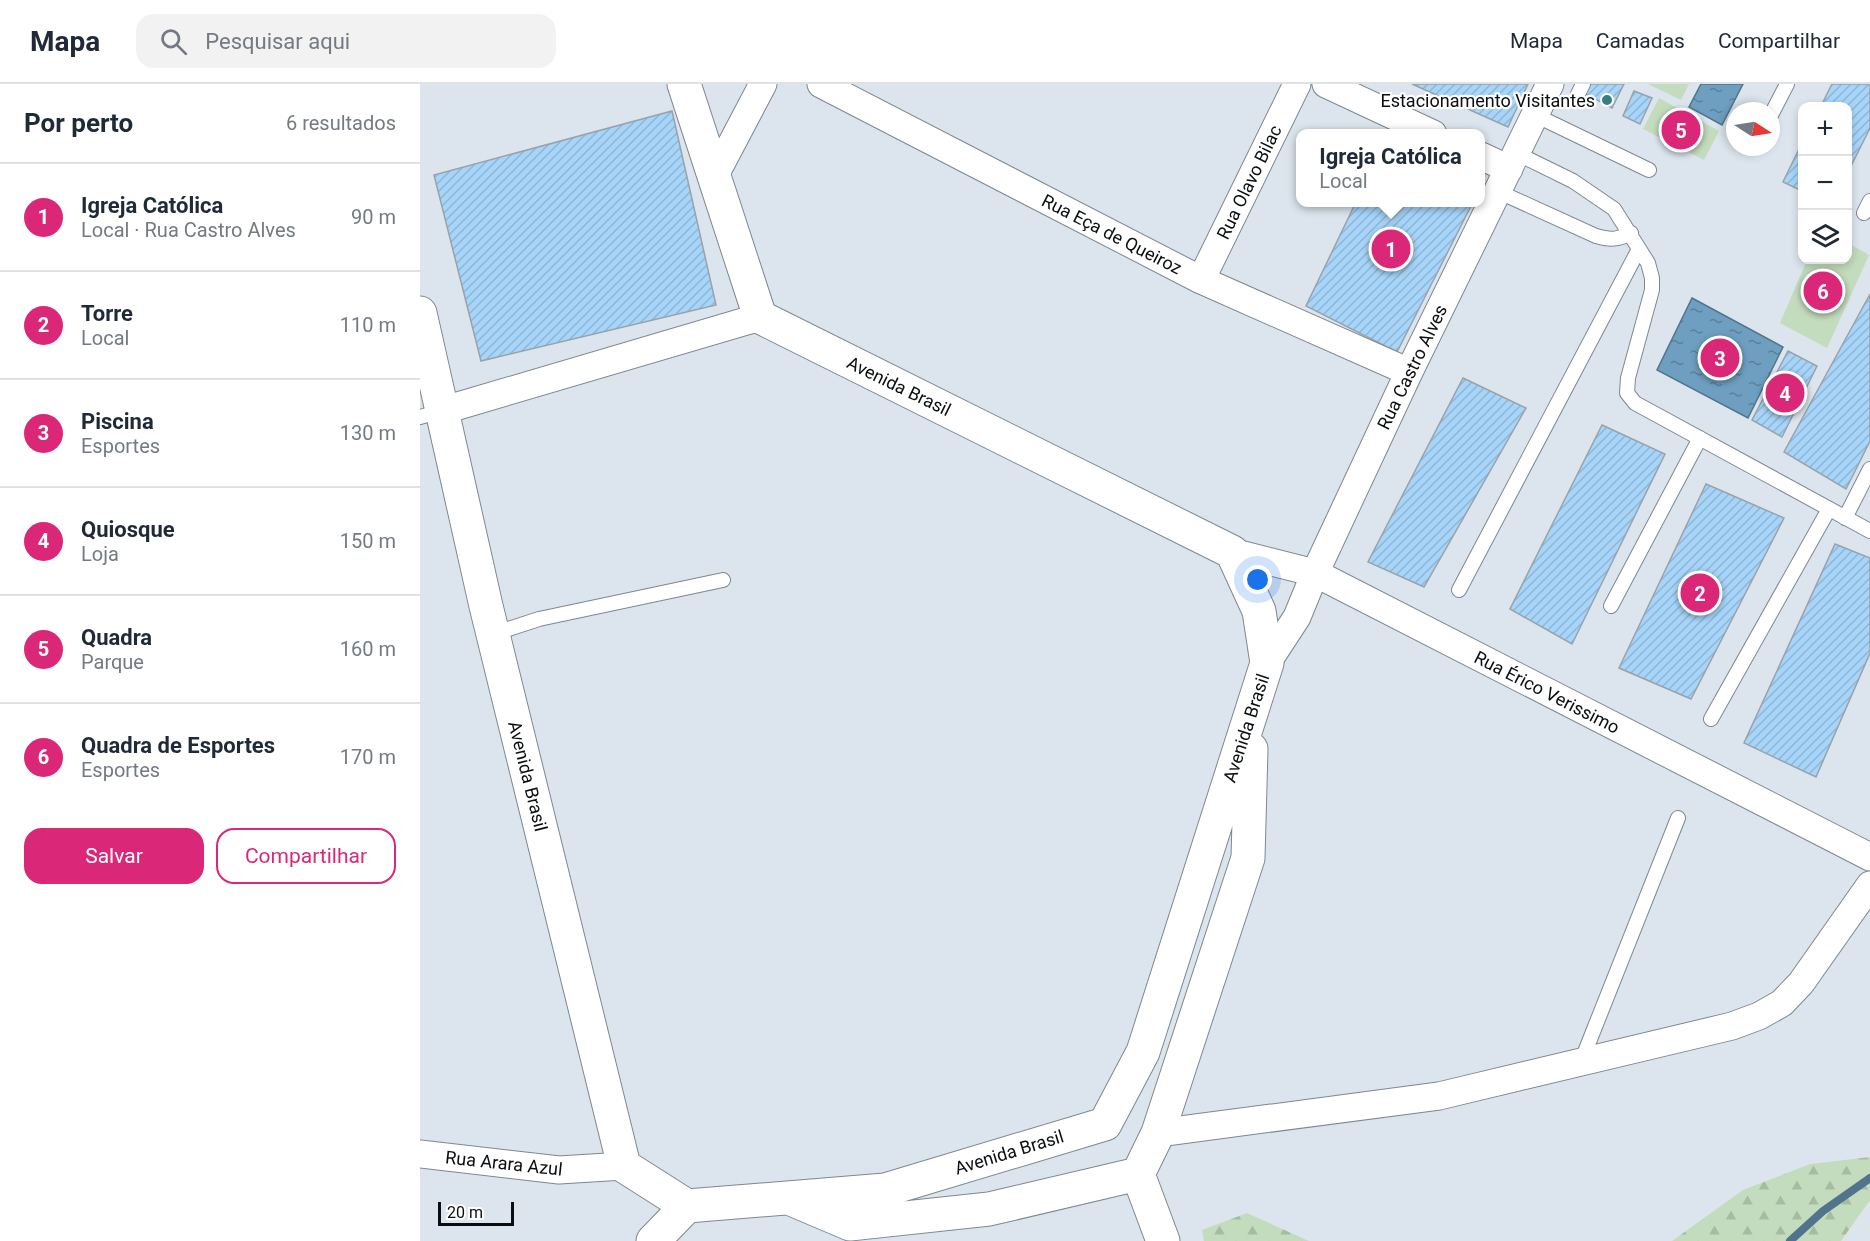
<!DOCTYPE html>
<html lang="pt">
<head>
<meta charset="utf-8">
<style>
  body { margin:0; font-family:Roboto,sans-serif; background:#f2f2f3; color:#1f2937 }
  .controls { position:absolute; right:18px; top:18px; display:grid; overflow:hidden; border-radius:12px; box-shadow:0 3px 9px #0003 }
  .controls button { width:54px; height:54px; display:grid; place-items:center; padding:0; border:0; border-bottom:2px solid #e0e1e3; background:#fff; color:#1f2937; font:30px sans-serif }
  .compass { position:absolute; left:1306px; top:18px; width:54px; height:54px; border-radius:50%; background:#fff; box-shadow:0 3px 9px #0003; rotate:102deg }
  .scale { position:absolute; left:18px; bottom:15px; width:76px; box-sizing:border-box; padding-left:6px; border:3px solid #0b0e10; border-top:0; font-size:16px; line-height:21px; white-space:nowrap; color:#0b0e10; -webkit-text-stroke:4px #fff; paint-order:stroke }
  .you { position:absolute; left:838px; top:496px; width:21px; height:21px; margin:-15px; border:4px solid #fff; border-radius:50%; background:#1a73e8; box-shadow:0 0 0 9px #1a73e833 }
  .badge { display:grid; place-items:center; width:39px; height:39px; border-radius:50%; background:#db2777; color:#fff; font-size:20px; font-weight:700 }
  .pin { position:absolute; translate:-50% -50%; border:3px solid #fff; box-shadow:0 2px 6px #0006 }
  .popup { position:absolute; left:876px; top:45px; width:189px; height:78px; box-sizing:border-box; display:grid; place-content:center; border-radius:12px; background:#fff; filter:drop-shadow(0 2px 4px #0005); font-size:20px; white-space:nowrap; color:#747a83 }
  .popup b { font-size:22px; color:#1f2937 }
  .popup::after { content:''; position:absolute; left:50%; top:100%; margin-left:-12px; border:12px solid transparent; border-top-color:#fff }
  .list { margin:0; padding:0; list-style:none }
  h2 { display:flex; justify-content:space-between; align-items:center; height:78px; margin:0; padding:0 24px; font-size:26px }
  h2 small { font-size:20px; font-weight:400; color:#747a83 }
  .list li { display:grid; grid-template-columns:39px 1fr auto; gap:18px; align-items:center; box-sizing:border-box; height:108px; padding:0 24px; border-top:2px solid #e0e1e3 }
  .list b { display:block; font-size:22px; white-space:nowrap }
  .list p { margin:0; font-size:20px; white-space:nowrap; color:#747a83 }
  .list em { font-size:20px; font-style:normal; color:#747a83 }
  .actions { display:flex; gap:12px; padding:18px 24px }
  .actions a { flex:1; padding:14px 0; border:2px solid #db2777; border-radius:18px; text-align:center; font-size:21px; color:#db2777 }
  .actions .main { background:#db2777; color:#fff }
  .icon { flex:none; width:33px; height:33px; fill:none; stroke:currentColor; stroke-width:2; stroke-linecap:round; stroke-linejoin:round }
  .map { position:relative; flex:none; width:1450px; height:1157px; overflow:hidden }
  header { display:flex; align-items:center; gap:36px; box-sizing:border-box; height:84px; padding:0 30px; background:#fff; border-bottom:2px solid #e0e1e3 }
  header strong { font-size:28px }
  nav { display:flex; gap:33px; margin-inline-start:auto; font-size:21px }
  .search { width:420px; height:54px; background:#f2f2f3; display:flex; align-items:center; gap:15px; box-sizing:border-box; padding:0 21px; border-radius:18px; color:#747a83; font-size:22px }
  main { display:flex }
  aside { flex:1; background:#fff }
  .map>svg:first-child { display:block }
  .green { fill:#c3dcbd }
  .forest { fill:url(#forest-firs) }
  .water { fill:url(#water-ripples); stroke:#50748b; stroke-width:1.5 }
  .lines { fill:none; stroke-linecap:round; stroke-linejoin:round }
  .stream { stroke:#50748b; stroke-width:8 }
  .building { fill:url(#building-hatch); stroke:#99a2a9; stroke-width:1.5 }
  .service-casing { stroke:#7f878e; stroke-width:16 }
  .minor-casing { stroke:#7f878e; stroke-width:29 }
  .tertiary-casing { stroke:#7f878e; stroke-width:35 }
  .service { stroke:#fff; stroke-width:14 }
  .minor { stroke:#fff; stroke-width:27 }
  .tertiary { stroke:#fff; stroke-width:33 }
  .poi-dot { fill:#357e84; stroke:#fff; stroke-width:2 }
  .labels { text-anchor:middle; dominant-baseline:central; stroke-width:4.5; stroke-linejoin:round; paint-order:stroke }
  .poi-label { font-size:18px; fill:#0b0e10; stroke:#fff; text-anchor:end }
  .street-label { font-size:18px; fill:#0b0e10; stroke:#fff }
</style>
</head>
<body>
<header>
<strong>Mapa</strong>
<div class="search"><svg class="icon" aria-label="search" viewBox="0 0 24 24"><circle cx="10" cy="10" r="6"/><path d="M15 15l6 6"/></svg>Pesquisar aqui</div>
<nav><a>Mapa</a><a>Camadas</a><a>Compartilhar</a></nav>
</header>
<main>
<aside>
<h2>Por perto<small>6 resultados</small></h2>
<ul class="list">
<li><span class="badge">1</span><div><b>Igreja Católica</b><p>Local · Rua Castro Alves</p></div><em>90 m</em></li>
<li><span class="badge">2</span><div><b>Torre</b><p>Local</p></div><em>110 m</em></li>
<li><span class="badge">3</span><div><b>Piscina</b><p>Esportes</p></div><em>130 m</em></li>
<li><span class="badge">4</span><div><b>Quiosque</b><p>Loja</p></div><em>150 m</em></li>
<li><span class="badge">5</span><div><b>Quadra</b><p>Parque</p></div><em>160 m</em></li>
<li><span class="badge">6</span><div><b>Quadra de Esportes</b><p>Esportes</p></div><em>170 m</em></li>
</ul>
<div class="actions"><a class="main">Salvar</a><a>Compartilhar</a></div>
</aside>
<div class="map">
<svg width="1450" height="1157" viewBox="0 0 1450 1157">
  <defs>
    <pattern id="forest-firs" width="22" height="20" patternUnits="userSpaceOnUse" patternTransform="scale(1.5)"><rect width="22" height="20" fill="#c3dcbd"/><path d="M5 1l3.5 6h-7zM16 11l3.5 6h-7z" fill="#a6bca1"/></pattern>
    <pattern id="water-ripples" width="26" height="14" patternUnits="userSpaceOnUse" patternTransform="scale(1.5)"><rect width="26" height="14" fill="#6e9fc0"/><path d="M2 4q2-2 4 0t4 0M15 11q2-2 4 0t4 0" fill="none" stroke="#59809b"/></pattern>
    <pattern id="building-hatch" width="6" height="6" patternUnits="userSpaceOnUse" patternTransform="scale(1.5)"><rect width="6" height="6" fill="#a7d5fa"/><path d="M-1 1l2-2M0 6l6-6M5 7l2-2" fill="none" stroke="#8eb6d5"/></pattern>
  </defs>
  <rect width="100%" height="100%" fill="#dce5ed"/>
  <path class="green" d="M1228,0H1269L1261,16Z
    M1239,14L1299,47L1284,76L1223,45Z
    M1428,159L1449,171L1407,264L1360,239L1387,176H1428Z"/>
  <path class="forest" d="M1450,1073V1116L1421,1157H1252L1323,1106L1390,1080Z
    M827,1129L889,1157H784L782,1146Z"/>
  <path class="water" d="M1281,0H1323L1302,41L1269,23Z
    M1272,214L1363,263L1328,334L1237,286Z"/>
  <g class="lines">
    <path class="stream" d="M1370,1157L1403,1127L1450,1094"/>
  </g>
  <path class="building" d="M992,0H1108L1088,43Z
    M1168,0H1204L1192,24L1164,9Z
    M1412,0H1450V44L1428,88V22H1401Z
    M1214,7L1232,14L1220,40L1203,32Z
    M252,27L296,221L61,277L14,91Z
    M1382,59V107L1363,98Z
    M936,118H1053L977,268L886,222Z
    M1450,210V357L1426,405L1364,368Z
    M1368,267L1397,282L1362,353L1332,336Z
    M1043,294L1106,324L1004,503L948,478Z
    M1182,341L1245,370L1152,560L1090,525Z
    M1286,400L1364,434L1271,615L1199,584Z
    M1415,460L1450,474V569L1396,693L1324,659Z"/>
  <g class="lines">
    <defs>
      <path id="service" d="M1158,10L1163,0
        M1115,31L1229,86
        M1351,31L1367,0
        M1096,69L1153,97L1194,125L1228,179L1232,194V206L1208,294L1207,309L1215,319L1450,447
        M1077,107L1176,152C1190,156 1198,156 1211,149
        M1444,129L1450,117
        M0,333L21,327
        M1425,434L1450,385
        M1039,506L1219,165
        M1191,522L1280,354
        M73,550L119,535L303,496
        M1291,635L1409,425
        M1161,978L1258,734"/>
      <path id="minor" d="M401,0L781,196L989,288
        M906,0L1013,50
        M1061,72L1089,85
        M294,93L343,0
        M781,196L877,0
        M21,327L340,233
        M812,468L895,489L1450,773
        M847,579L877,533L895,489L989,288L1130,0
        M738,1049L1019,1012L1312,942L1339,932L1362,919L1381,899L1450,801
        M0,1070L139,1086L204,1082"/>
      <path id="tertiary" d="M0,229L66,522L204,1082L267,1122L465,1106L685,1040L723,968L847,579L839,527L812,468L340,233L264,0
        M718,1090L743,1157
        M371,1115L430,1140L569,1125L718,1090L738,1049L828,774L831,665
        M233,1157L267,1122"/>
    </defs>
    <use href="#service" class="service-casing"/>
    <use href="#minor" class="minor-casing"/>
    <use href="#tertiary" class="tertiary-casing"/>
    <use href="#service" class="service"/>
    <use href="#minor" class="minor"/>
    <use href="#tertiary" class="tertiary"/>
  </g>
  <circle class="poi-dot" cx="1187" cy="16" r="6"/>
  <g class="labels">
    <g class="poi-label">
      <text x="1175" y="16">Estacionamento Visitantes</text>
    </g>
    <g class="street-label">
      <text transform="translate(829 98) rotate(-64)">Rua Olavo Bilac</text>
      <text transform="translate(692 150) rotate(27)">Rua Eça de Queiroz</text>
      <text transform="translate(992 283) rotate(-64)">Rua Castro Alves</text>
      <text transform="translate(479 302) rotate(26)">Avenida Brasil</text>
      <text transform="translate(1127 608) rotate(27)">Rua Érico Verissimo</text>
      <text transform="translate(826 644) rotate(-72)">Avenida Brasil</text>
      <text transform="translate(108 692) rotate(76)">Avenida Brasil</text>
      <text transform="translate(589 1068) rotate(-17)">Avenida Brasil</text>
      <text transform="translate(84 1079) rotate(6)">Rua Arara Azul</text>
    </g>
  </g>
</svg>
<div class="controls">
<button>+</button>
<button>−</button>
<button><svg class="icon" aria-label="layers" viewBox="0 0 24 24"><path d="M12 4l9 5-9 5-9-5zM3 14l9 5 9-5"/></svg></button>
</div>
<svg class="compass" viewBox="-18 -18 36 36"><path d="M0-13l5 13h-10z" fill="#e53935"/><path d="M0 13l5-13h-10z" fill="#747a83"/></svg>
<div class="scale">20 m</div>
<div class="you"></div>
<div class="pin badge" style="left:971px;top:165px">1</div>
<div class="popup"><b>Igreja Católica</b>Local</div>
<div class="pin badge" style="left:1280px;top:509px">2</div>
<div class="pin badge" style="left:1300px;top:274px">3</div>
<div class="pin badge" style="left:1365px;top:309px">4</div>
<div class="pin badge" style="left:1261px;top:46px">5</div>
<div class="pin badge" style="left:1403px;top:207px">6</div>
</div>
</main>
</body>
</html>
